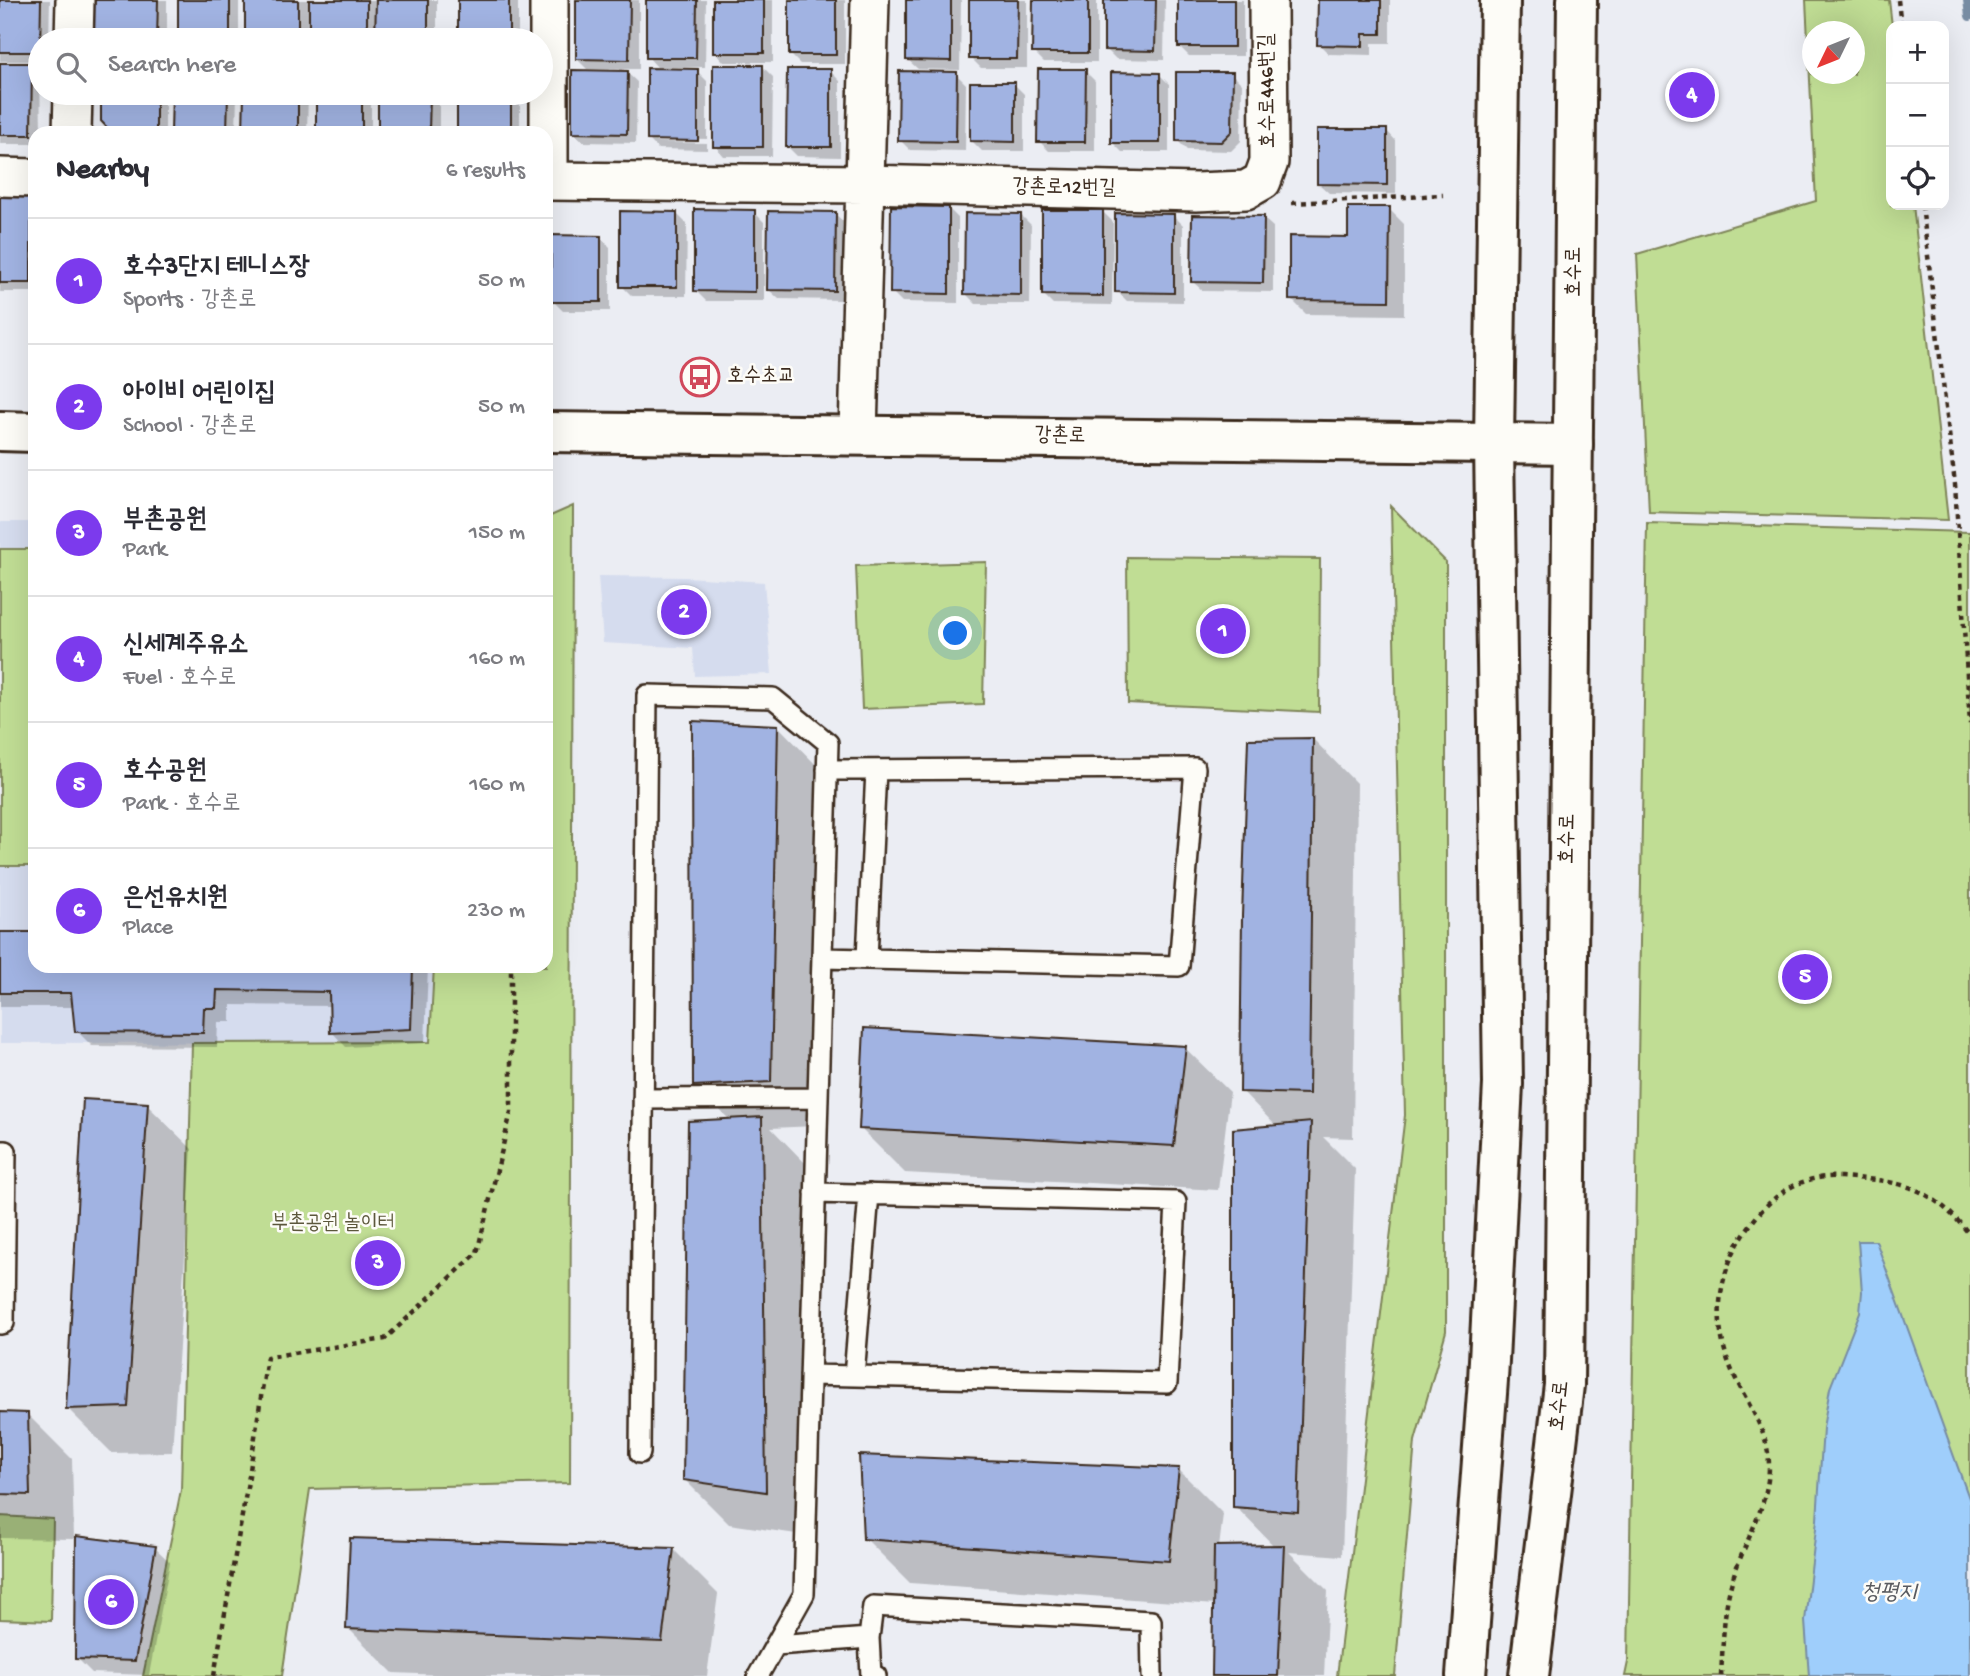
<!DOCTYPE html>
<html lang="en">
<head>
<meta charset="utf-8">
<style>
  body { margin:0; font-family:"Gochi Hand","Poor Story",sans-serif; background:#f7f7f7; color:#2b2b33 }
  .controls { position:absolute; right:21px; top:21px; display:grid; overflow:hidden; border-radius:14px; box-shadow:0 7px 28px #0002 }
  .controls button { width:63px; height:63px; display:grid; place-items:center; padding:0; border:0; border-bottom:2px solid #e1e1e2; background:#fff; color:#2b2b33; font:35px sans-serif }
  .compass { position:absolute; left:1802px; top:21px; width:63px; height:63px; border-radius:50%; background:#fff; box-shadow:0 7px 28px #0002; rotate:227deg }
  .you { position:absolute; left:956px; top:634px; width:24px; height:24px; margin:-18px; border:5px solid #fff; border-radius:50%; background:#1a73e8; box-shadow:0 0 0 10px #1a73e833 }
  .badge { display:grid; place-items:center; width:46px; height:46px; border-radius:50%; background:#7c3aed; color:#fff; font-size:23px; font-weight:700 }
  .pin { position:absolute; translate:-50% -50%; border:4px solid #fff; box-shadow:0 2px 7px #0006 }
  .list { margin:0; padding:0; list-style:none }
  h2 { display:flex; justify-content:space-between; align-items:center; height:91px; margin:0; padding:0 28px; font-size:30px }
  h2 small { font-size:23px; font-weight:400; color:#7c7c81 }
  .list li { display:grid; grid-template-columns:46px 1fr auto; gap:21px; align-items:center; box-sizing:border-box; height:126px; padding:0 28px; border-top:2px solid #e1e1e2 }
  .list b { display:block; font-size:26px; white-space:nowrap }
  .list p { margin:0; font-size:23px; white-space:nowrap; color:#7c7c81 }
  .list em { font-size:23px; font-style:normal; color:#7c7c81 }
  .icon { flex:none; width:38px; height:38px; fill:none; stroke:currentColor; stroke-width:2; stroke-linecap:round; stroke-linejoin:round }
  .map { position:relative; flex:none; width:1970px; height:1676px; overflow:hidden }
  .search { position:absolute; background:#fff; box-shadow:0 7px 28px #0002; left:28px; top:28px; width:525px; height:77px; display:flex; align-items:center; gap:18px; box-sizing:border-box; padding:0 24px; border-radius:38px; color:#7c7c81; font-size:26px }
  .panel { position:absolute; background:#fff; box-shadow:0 7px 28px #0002; left:28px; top:126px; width:525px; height:847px; border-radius:21px }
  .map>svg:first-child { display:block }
  .built { fill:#d5dcee }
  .green { fill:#c0dd94; stroke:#7e8459; stroke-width:2; fill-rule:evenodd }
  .water { fill:#9fcefb; stroke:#778ca3; stroke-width:2 }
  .shadow { fill:#0003; fill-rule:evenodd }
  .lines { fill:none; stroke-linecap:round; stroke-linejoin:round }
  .stream { stroke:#778ca3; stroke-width:10 }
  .building { fill:#a1b3e2; stroke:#3b2a1e; stroke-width:2 }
  .service-casing { stroke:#3b2a1e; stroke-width:24 }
  .minor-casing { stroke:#3b2a1e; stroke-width:42 }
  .secondary-casing { stroke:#3b2a1e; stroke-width:44 }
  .primary-casing { stroke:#3b2a1e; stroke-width:44 }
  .path { stroke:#3b2a1e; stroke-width:4.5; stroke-dasharray:5 5; stroke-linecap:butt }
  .service { stroke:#fdfcf7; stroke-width:19 }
  .minor { stroke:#fdfcf7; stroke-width:37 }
  .secondary { stroke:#fdfcf7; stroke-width:38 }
  .primary { stroke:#fdfcf7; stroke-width:38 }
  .labels { text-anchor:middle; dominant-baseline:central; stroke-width:5; stroke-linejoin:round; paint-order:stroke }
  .street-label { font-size:21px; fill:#3b2a1e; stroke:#fdfcf7 }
  .poi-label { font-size:21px; fill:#3b2a1e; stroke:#fdfcf7; text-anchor:start }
  .park-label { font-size:21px; fill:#5c573c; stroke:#fdfcf7 }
  .water-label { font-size:23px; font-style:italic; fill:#595b60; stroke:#fdfcf7 }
</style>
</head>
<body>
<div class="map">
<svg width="1970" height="1676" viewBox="0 0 1970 1676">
  <rect width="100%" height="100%" fill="#ebedf3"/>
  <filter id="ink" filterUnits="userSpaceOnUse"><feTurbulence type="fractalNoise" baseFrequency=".0143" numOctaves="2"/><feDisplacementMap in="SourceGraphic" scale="14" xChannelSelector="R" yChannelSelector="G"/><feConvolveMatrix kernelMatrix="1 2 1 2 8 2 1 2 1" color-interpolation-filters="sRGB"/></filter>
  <g filter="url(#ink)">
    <path class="built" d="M0,522H35V966H434L430,1042L0,1043Z
      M598,576L686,577L764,582L772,674L695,676L693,648L603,643Z"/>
    <path class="green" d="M1806,0H1889L1892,26L1891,205H1913L1948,520L1649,512L1637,254L1816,201ZM1812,32H1854V74H1812Z
      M573,506L570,1483L310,1489L282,1676H143L181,1490L192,1043L430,1042L434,966H546V518Z
      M1391,506L1446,562V1331L1415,1441L1395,1676H1337L1405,1115Z
      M1647,523L1970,532V1676H1625L1628,1662Z
      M0,549H35V866H0Z
      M1127,557L1320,559L1319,712L1128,703Z
      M986,562L983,704L862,709L856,566Z
      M0,1516L53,1519L51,1621L0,1619Z"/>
    <path class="water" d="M1858,1241H1876L1970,1501V1676H1809L1805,1621L1817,1520L1823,1428L1830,1388L1860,1312L1862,1292Z"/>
    <path class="shadow" d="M0,0H50L49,40H40V61H0Z
      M92,0H167V40H92Z
      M180,0H239V40H179Z
      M247,0H308V3H311V0H437V40H246Z
      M460,0H518V40H460Z
      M577,0H639V69H623L637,82L636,143L584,142L574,133L620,72V69H587L577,59Z
      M648,0H706L705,67H657L648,57Z
      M715,0H773V62H724L715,52Z
      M791,0H845V64H800L790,54Z
      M908,0H961L960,70L918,69L908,60Z
      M971,0H1027V68H981L971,58Z
      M1035,0H1097V62H1044L1034,52Z
      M1106,0H1165L1164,60L1116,59L1106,49Z
      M1180,0H1243V56H1189L1179,46Z
      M1319,0H1390V43H1372V55L1329,54L1319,44Z
      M0,65H31L40,74L41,133H35V144H0Z
      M763,67L773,77L772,156H724L715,146Z
      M697,71L707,81V150L658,149L648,139ZM656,138L707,139V143L656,142Z
      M830,71L840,81V157L797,156L787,146Z
      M1085,71L1095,81V151H1049L1039,141Z
      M956,74L966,84L965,151L910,150L900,140Z
      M1159,74L1169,84V152H1122L1112,142Z
      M1232,74L1242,84L1241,141L1231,151L1187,150L1177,140Z
      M1014,84L1024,94V151H982L972,141Z
      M103,93H165V133H114L103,120Z
      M173,93H237L236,133H173Z
      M245,93H308L307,133H245Z
      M317,93H371V133H317Z
      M380,93H439V133H380Z
      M459,93H520V133H458Z
      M1387,131L1396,141V194L1329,193L1319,184Z
      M0,194H31L35,198V292H0Z
      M948,208L958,218V303L902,302L892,292Z
      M1389,209L1404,224V315L1306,314L1291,299L1350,239Z
      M754,212L764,222V301H706L696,291Z
      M1103,212L1113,222L1112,305L1053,304L1043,294Z
      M677,214L687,224L686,296H632L622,286Z
      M835,214L845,223L844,300L779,299L769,290Z
      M1021,215L1031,225L1030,304H976L966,294Z
      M1173,215L1183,225V302L1127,301L1117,291Z
      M1263,218L1273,227V292L1203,291L1193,282Z
      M600,237L610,247V311H563L553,301Z
      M778,726L822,771L815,1126L771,1128L806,1164L810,1536L729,1524L684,1479L730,1120L694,1085Z
      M1313,739L1357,784L1353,1138L1323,1137L1355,1169L1342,1556L1289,1552L1328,1591L1324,1676H1213L1215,1605L910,1583L865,1538L1178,1469L1223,1514L1219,1548L1275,1547L1235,1506L1277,1127L1242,1091Z
      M0,934H35V966H428L425,1043L346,1047L332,1032L331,1006L231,1005V1022H218L217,1047L92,1046L77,1031L74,1007H0Z
      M1185,1048L1230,1092L1218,1190L905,1173L861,1129Z
      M147,1105L192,1149L172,1452L112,1453L68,1409Z
      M0,1413L27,1414L72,1459L74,1539L0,1538Z
      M155,1548L170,1562L149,1675L92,1673L77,1658Z
      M673,1549L718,1594L707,1676H469L393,1673L348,1628Z"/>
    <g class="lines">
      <path class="stream" d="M1968,0L1970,16"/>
    </g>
    <path class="building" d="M0,0H41L40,52H0Z
      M91,0H158L157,40H90Z
      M178,0H230V40H178Z
      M245,0H298V40H245Z
      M309,0H367V40H309Z
      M376,0H428V40H375Z
      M458,0H509V40H458Z
      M576,0H630L629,60L576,59Z
      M646,0H697L696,58H646Z
      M713,0H764V53H713Z
      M789,0H836V55H789Z
      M906,0H951V61L906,60Z
      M969,0H1018L1017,59H969Z
      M1033,0H1088V53H1032Z
      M1104,0H1156L1155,51L1104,50Z
      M1178,0H1234V47H1178Z
      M1318,0H1381V34H1363V46L1317,45Z
      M0,63H32L31,135H0Z
      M713,65H763V147H713Z
      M647,68L698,69V141L647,140Z
      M787,69H831V147H786Z
      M1038,69H1086L1085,142H1037Z
      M572,70L628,71L627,134L572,133Z
      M899,71L957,72L956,142L898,141Z
      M1111,72L1160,73V143H1111Z
      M1176,72H1233L1232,131L1221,142L1176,141Z
      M970,82H1015V142L970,141Z
      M101,93H156V133H112L101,121Z
      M172,93H228L227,133H171Z
      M244,93H298V133H243Z
      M316,93H362V133H316Z
      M378,93H430L429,133H378Z
      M457,93H511V133H457Z
      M1317,129H1387V185L1317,184Z
      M0,192H31V283H0Z
      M891,206L949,207V294L890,293Z
      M1348,207H1390L1389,301L1289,300V236L1348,237Z
      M694,209L755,210V292L694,291Z
      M1042,210H1103V296L1042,295Z
      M620,211L677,212V287H620Z
      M768,211L836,212L835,291L767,290Z
      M965,213L1021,214V295L964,294Z
      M1115,213L1174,214V293L1115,292Z
      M1192,215L1264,216L1263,283L1191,282Z
      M551,235L601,236V302H551Z
      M692,721L778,725L771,1082L693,1086Z
      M1313,738L1309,1094L1240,1092L1242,916L1248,739Z
      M0,932H35V966H413L411,1029L330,1033L329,992L217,990L216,1008H204L203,1033L75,1032L71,993H0Z
      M864,1028L1186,1046L1174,1146L859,1129Z
      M83,1099L148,1103L128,1407L66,1409Z
      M762,1117L766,1492L683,1480L688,1121Z
      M1311,1122L1298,1512L1233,1507V1129Z
      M0,1412L28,1413L30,1495L0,1494Z
      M859,1455L1179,1468L1169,1561L863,1539Z
      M76,1536L156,1546L135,1661L75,1659Z
      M350,1538L674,1548L662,1642L346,1629Z
      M1284,1545L1278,1676H1212L1214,1546Z"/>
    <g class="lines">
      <defs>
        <path id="service" d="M822,958L1179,966L1195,768L827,770
          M867,958L876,770
          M643,1099L818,1098
          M0,1151H6L4,1323L0,1324
          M810,1375L1167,1383L1176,1202L815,1193
          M854,1376L869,1194
          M640,1453L647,695L773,698L828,743L804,1594L758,1676
          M776,1645L869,1638
          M876,1676H871L869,1638L873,1606L1151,1621L1152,1676"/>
        <path id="minor" d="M549,0V180
          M74,40L75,0
          M72,133L73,93
          M0,177L35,178
          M546,181L864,184L1196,192L1246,190L1262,181L1269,162L1268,0
          M858,434L870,0"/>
        <path id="secondary" d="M0,431L35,432
          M546,432L1573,444"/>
        <path id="primary" d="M1466,1676L1488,1380L1503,1084L1494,443L1500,0
          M1529,1676L1564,1385L1577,0"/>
      </defs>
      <use href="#service" class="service-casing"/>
      <use href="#minor" class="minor-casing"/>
      <use href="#secondary" class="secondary-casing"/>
      <use href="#primary" class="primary-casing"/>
      <path class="path" d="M1898,0L1901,26
        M1292,203L1443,195
        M1922,205L1955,484L1970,724
        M214,1676L250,1470L267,1357L385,1339L477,1253L511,1112V966
        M1721,1676C1723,1644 1723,1612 1732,1581C1743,1544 1769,1506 1769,1466C1769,1431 1747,1404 1733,1373C1708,1318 1719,1261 1758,1215C1780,1189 1805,1175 1841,1177C1902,1181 1930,1185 1970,1235"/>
      <use href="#service" class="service"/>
      <use href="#minor" class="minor"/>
      <use href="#secondary" class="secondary"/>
      <use href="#primary" class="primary"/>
    </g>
  </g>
  <defs>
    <symbol id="bus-ring" viewBox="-11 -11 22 22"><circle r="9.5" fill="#fdfcf7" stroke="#d1495b" stroke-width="1.5"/><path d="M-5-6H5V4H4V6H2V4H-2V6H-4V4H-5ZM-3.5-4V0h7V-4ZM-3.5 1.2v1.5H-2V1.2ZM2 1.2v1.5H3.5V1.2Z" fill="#d1495b"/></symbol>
  </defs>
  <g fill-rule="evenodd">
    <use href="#bus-ring" x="678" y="355" width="44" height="44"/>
  </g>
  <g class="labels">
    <g class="street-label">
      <text transform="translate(1269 91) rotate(-91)">호수로446번길</text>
      <text transform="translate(1064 189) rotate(1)">강촌로12번길</text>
      <text transform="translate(1575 272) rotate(-90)">호수로</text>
      <text transform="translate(1060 437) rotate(1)">강촌로</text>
      <text transform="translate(1569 839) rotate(-89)">호수로</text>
      <text transform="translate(1561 1406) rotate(-84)">호수로</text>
    </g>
    <g class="poi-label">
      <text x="727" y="377">호수초교</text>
    </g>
    <g class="park-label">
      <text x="333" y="1224">부촌공원 놀이터</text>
    </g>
    <g class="water-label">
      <text x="1889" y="1593">청평지</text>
    </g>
  </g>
</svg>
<div class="controls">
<button>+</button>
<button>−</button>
<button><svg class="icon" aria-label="locate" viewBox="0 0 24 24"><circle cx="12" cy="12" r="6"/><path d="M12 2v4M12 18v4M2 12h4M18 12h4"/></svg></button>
</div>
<svg class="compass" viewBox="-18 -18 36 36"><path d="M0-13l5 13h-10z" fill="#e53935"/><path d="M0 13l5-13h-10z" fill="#7c7c81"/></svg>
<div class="you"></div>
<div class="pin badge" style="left:1223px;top:631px">1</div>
<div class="pin badge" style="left:684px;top:612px">2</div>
<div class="pin badge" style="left:378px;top:1263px">3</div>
<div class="pin badge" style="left:1692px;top:95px">4</div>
<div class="pin badge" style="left:1805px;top:977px">5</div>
<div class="pin badge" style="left:111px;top:1602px">6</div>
<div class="search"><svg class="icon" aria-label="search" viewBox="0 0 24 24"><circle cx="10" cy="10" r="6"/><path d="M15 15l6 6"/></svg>Search here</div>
<section class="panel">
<h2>Nearby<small>6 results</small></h2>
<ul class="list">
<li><span class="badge">1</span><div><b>호수3단지 테니스장</b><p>Sports · 강촌로</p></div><em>50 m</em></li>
<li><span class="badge">2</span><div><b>아이비 어린이집</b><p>School · 강촌로</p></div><em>50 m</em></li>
<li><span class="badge">3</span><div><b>부촌공원</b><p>Park</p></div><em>150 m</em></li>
<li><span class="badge">4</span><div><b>신세계주유소</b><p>Fuel · 호수로</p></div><em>160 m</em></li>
<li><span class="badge">5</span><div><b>호수공원</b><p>Park · 호수로</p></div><em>160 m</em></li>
<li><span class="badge">6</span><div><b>은선유치원</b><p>Place</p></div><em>230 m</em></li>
</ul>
</section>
</div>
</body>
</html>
